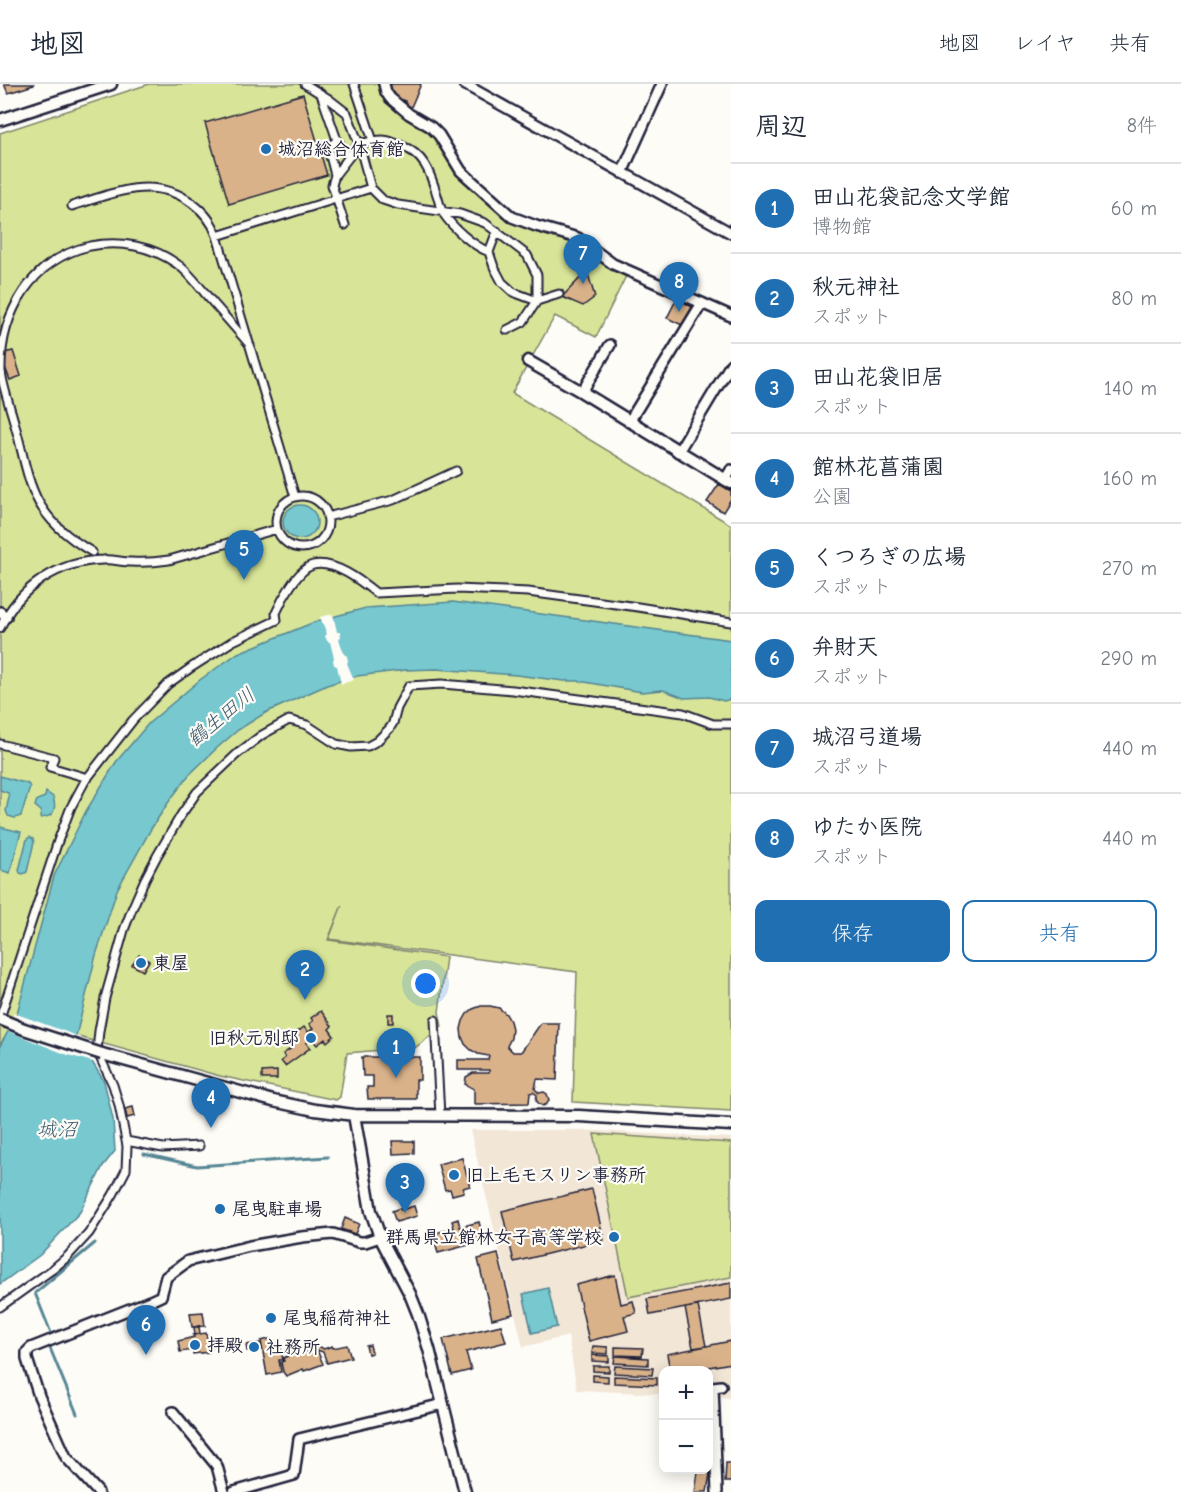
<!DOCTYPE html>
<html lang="ja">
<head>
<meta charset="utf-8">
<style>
  body { margin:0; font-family:"Comic Neue","Klee One",sans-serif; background:#f6f6f7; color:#1f2937 }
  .controls { position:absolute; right:18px; bottom:18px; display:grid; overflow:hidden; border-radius:12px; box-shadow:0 3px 15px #0003 }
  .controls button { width:54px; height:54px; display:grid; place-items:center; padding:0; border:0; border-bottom:2px solid #e0e1e3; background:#fff; color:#1f2937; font:30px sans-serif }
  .you { position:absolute; left:426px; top:900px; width:21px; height:21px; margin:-15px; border:4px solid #fff; border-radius:50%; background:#1a73e8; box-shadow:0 0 0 9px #1a73e833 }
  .badge { display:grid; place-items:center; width:39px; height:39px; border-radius:50%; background:#1f6fb2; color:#fff; font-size:20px; font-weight:700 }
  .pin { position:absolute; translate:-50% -50px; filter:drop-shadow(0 2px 3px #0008) }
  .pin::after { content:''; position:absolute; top:32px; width:21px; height:18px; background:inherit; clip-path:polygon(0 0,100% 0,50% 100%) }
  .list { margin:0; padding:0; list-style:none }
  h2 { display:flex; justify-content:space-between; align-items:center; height:78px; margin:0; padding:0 24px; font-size:26px }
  h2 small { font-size:20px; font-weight:400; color:#747a83 }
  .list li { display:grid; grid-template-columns:39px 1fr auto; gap:18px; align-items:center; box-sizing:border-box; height:90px; padding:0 24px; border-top:2px solid #e0e1e3 }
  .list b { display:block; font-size:22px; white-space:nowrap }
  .list p { margin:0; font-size:20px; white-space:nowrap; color:#747a83 }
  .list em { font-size:20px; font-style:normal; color:#747a83 }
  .actions { display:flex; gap:12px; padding:18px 24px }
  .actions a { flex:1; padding:14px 0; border:2px solid #1f6fb2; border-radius:12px; text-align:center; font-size:21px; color:#1f6fb2 }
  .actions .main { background:#1f6fb2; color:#fff }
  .map { position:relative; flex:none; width:731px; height:1408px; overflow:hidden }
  header { display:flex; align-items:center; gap:36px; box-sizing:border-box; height:84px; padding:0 30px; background:#fff; border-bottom:2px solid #e0e1e3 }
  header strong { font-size:28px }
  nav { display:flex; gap:33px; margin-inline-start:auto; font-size:21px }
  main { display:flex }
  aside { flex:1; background:#fff }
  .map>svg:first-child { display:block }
  .built { fill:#f2e6d6 }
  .green { fill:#d8e598; stroke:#7d846a; stroke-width:1.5 }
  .water { fill:#77c8cf; stroke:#558694; stroke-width:1.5 }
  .pier { fill:#fdfcf7 }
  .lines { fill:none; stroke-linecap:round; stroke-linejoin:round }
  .stream { stroke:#558694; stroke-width:3 }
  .building { fill:#d9b28a; stroke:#22223b; stroke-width:1.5 }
  .pedestrian-casing { stroke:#22223b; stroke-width:11 }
  .minor-casing { stroke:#22223b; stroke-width:14 }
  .tertiary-casing { stroke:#22223b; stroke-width:15 }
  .pedestrian { stroke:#fdfcf7; stroke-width:7 }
  .minor { stroke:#fdfcf7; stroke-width:9 }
  .tertiary { stroke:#fdfcf7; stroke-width:10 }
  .tertiary-bridge-casing { stroke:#22223b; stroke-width:15; stroke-linecap:butt }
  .tertiary-bridge { stroke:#fdfcf7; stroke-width:10 }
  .poi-dot { fill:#1f6fb2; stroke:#fdfcf7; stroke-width:2 }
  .labels { text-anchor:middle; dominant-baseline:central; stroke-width:4.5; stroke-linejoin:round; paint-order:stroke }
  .poi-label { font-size:18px; font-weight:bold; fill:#22223b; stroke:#fdfcf7; text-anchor:start }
  .water-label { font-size:20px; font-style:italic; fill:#405c6f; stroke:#fdfcf7 }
</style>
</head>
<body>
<header>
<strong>地図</strong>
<nav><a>地図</a><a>レイヤ</a><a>共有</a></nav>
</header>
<main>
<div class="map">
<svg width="731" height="1408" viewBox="0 0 731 1408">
  <rect width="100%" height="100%" fill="#fdfcf7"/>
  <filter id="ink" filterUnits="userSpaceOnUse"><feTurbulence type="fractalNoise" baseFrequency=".0167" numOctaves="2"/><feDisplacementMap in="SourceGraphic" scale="12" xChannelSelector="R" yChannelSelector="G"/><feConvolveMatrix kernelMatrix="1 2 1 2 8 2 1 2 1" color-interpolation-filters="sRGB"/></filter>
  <g filter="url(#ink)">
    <path class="built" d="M470,1046H578L731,1054V1314L719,1313V1322L709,1323L708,1286H664L663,1310L577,1306L568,1252L523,1263Z"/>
    <path class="green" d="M149,0H377L398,27L428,47L438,58L457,90L489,120L510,136L576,158L610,184L627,190L596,253L555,232L512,309L731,441V1027L573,1018L577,888L329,855L342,821L328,856L446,873L439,928L442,943L416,963L347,969L340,1013L336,1016L220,992L61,948L3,956L0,962V49Z
      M594,1050L731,1059V1193L628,1213Z"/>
    <path class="water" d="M283 438a17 17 0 1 1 34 0a17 17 0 1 1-34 0Z
      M453,518L731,556V615L724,617L709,613L684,614L663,606L642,608L579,597H564L516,591L436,585L406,586L357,592L327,601L265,629L238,646L217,664L189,691L170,716L151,745L117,806L96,871L76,952L104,997L113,1035L115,1067L103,1082L80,1128L40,1171L0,1200V962L16,933L54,792L86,727L116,678L149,639L201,595L238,569L317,537L366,524Z
      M0,692L28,700L30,703L21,732L15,734L8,732L6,727L9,713L8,709L0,706Z
      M46,708L53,713C57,726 54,733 40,734L41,727L35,722L37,716L45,713Z
      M0,743L21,748L10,789L0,786Z
      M30,753L33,755L34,758L27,788L23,790L20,789L19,786L27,755Z
      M548,1204L557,1243L532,1249L523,1210Z"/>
    <path class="pier" d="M333,530L337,548H340L341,553L339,555L344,570L347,572L348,577L347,579L354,596L341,600L337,582L334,581L333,576L334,574L330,558L327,557L325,552L327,550L320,533Z
      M14,929L80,953L96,979L65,970L5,946Z"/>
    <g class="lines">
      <path class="stream" d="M144,1070L197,1082L328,1073
        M50,1253L51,1249L35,1209L95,1159
        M50,1259V1264L77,1330"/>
    </g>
    <path class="building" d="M4,0H34V1L8,9Z
      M387,0H421L411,23L404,20L405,17L396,14Z
      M303,10L327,91L229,120L205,39Z
      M587,187L595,213L583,222L562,213Z
      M677,214L692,223L682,241L667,234Z
      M13,267L21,292L10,296L5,283L4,269Z
      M719,400L731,407V415L723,428L707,418Z
      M139,871L149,877L143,887L132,881Z
      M481,922H490L499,924L506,930L510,937L512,945L511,954L507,962L513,968H521L541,939H559L557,996L537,995L535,1005L539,1009L544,1008L547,1010L549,1016L547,1020L543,1022L539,1020L536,1016L537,1011L533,1008L530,1009L529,1019L474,1020V1005L465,1000L466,993L473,989H489V986H458V976H488L489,972L478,970L471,966L465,960L462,953L461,945L463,937L467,930L473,925Z
      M321,927L332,942L329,945L334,952L327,958L325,955L317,961L312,955L306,959L310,964L285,982L281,977L285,974L283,970L293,963L287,956L304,943L308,948L313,945L309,940L313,937L311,934Z
      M388,930H393V939H388Z
      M362,973H389V978L395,977V973H420V996H416V1015H368L367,1003H373V992H363Z
      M277,987V995H262V988Z
      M133,1023L135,1032L127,1034L125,1025Z
      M392,1057H414V1069L393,1070Z
      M462,1074L470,1102L463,1104L464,1108L452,1111L450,1105L445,1106L438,1080Z
      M592,1105L604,1156L514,1178L502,1127Z
      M414,1122L417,1132L396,1138L392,1127L400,1124L401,1126Z
      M345,1134L359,1140L355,1150L341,1145Z
      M458,1135L460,1143L479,1138L484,1157L438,1169L432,1150L454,1144L452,1137Z
      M498,1170L513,1230L492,1235L478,1175Z
      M615,1191L621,1220L633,1217L636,1229L624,1232L628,1247L589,1257L576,1201Z
      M731,1199V1215L650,1231L647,1215Z
      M698,1222L706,1262L693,1264L685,1224Z
      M203,1228L205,1242L192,1243L190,1229Z
      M501,1241L506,1258L466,1268L471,1286L452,1291L443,1255Z
      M199,1242L200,1250L195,1251L194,1243Z
      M206,1249L207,1255L211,1254L212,1264H208L209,1268L193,1270V1266L180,1268L178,1257L194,1253L193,1251Z
      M269,1255L270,1258L275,1257L276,1260L280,1259L283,1276H279L281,1288L267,1291L261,1257Z
      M731,1257V1279L692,1286H670L667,1270Z
      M261,1259L262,1265L247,1267L246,1261Z
      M316,1261L324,1265L332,1262L333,1264L347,1261L351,1273L327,1279L323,1268L317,1266L323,1280L304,1287L303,1285L286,1292L283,1288L281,1278L284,1277L283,1274L296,1269L297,1272L311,1266L310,1264Z
      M370,1261L372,1269L368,1270L366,1262Z
      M593,1262L608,1263V1270L592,1269Z
      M615,1263L643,1264L642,1272L615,1271Z
      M592,1271L609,1272V1278L592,1277Z
      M615,1272L648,1274V1281L614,1279Z
      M593,1282H609V1288L593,1287Z
      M615,1282L653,1284L652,1291L614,1289Z
      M593,1291L608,1292V1298L593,1297Z
      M614,1292L657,1294V1301L614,1299Z
      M726,1379H731V1398H725Z
      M698,1388L710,1389L707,1408H695Z"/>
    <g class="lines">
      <defs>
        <path id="pedestrian" d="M305,0L329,15L347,29L359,60L371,104L383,116L398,121L460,130L485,139L527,171L537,191V217L523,238L507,246
          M354,0L373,57C386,55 388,56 400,61C424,70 430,88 437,111C439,117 440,124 443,129C453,144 472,161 489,168L494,183L502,198L513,208L537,217L559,210
          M321,10L337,56L328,64L335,91L332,101L345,141
          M337,56L349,73
          M335,91L359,60L373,57
          M72,122C112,110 153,90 192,119C203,127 213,139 217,152L295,413
          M217,152L371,104
          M489,168L497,147
          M276 438a26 26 0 1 1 52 0a26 26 0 1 1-52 0Z
          M327,433L393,416L456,387
          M92,468C68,454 43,433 33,406C25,387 22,365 16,345C12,328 3,305 1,287C0,229 32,175 90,162C120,156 152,162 177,180C189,188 198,201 208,213C222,229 236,245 250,261
          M0,544C19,504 58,477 103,476C113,475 122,478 131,478C144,479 156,478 169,476L277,445
          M0,660L54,674L50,683L88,694
          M0,934L58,757L71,723L85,697L133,636L168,600L192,583L233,557L277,536L276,529C282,515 298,485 313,481C334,476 361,497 376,509L457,505L528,508L638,523L731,538
          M435,936L440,1032
          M126,1057L163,1064L199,1062
          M0,1223L53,1185L67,1173L89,1149L113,1111L126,1086L127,1062L119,1021L113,1001L97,967L99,947L105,914L124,846L132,825L145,795L157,772L181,731L197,708L237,670L262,651L289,636L307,641L336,660L351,663L368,662L377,657L390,644L393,639L397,624L409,602L442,600L513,606L683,629L713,640H731"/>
        <path id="minor" d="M384,0L386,8L390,14L409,30L431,43L439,51L461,87L512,133L536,142L578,154L613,180L731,232
          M464,0L731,149
          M622,89L662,0
          M582,308L610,261
          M629,338L702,219
          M678,368L731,280
          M725,396L731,386
          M0,528L6,533
          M173,1328L217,1382L224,1408
          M98,1408L66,1373L39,1312L27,1275V1268L31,1264L150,1217L161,1212L166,1193L188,1177L250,1162L302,1153L333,1150L359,1158H365L380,1153
          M234,1408L294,1391L299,1355L443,1320
          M717,1408L713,1303L721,1302"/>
        <path id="tertiary" d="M0,36L111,0
          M528,277L582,308L731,399
          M102,970L273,1017L315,1026L354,1031L579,1032L731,1041
          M354,1031L371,1127L380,1153L410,1210L418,1230L429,1265L465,1408"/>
      </defs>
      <use href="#pedestrian" class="pedestrian-casing"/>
      <use href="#minor" class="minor-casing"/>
      <use href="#tertiary" class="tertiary-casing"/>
      <use href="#pedestrian" class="pedestrian"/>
      <use href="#minor" class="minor"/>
      <use href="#tertiary" class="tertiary"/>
      <defs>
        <path id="tertiary-bridge" d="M0,935L24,945L102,970"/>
      </defs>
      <use href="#tertiary-bridge" class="tertiary-bridge-casing"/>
      <use href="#tertiary-bridge" class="tertiary-bridge"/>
    </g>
  </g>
  <g class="poi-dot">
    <circle cx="266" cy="65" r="6"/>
    <circle cx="141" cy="879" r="6"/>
    <circle cx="311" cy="954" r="6"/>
    <circle cx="454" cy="1091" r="6"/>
    <circle cx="220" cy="1125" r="6"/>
    <circle cx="614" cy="1153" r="6"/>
    <circle cx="271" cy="1234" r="6"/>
    <circle cx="195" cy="1261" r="6"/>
    <circle cx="254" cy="1263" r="6"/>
  </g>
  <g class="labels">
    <g class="poi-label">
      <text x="278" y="65">城沼総合体育館</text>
      <text x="153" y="879">東屋</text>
      <text x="299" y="954" text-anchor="end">旧秋元別邸</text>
      <text x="466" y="1091">旧上毛モスリン事務所</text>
      <text x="232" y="1125">尾曳駐車場</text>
      <text x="602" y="1153" text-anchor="end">群馬県立館林女子高等学校</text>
      <text x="283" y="1234">尾曳稲荷神社</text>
      <text x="207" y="1261">拝殿</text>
      <text x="266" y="1263">社務所</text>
    </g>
    <g class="water-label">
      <text transform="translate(221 633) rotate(-39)">鶴生田川</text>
      <text x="57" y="1045">城沼</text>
    </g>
  </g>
</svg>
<div class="controls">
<button>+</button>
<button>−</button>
</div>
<div class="you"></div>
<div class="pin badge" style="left:396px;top:994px">1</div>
<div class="pin badge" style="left:305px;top:916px">2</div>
<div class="pin badge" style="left:405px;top:1129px">3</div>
<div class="pin badge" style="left:211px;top:1044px">4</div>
<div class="pin badge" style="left:244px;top:496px">5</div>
<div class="pin badge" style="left:146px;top:1271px">6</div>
<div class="pin badge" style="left:583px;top:200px">7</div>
<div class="pin badge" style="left:679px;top:228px">8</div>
</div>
<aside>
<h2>周辺<small>8件</small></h2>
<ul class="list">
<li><span class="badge">1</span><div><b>田山花袋記念文学館</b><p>博物館</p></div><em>60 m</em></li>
<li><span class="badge">2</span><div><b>秋元神社</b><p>スポット</p></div><em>80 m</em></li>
<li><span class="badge">3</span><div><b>田山花袋旧居</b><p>スポット</p></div><em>140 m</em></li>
<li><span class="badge">4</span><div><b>館林花菖蒲園</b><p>公園</p></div><em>160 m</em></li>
<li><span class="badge">5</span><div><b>くつろぎの広場</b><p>スポット</p></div><em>270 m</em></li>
<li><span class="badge">6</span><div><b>弁財天</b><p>スポット</p></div><em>290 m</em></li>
<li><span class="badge">7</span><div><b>城沼弓道場</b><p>スポット</p></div><em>440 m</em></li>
<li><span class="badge">8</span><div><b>ゆたか医院</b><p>スポット</p></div><em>440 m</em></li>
</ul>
<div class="actions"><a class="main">保存</a><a>共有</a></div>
</aside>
</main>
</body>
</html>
